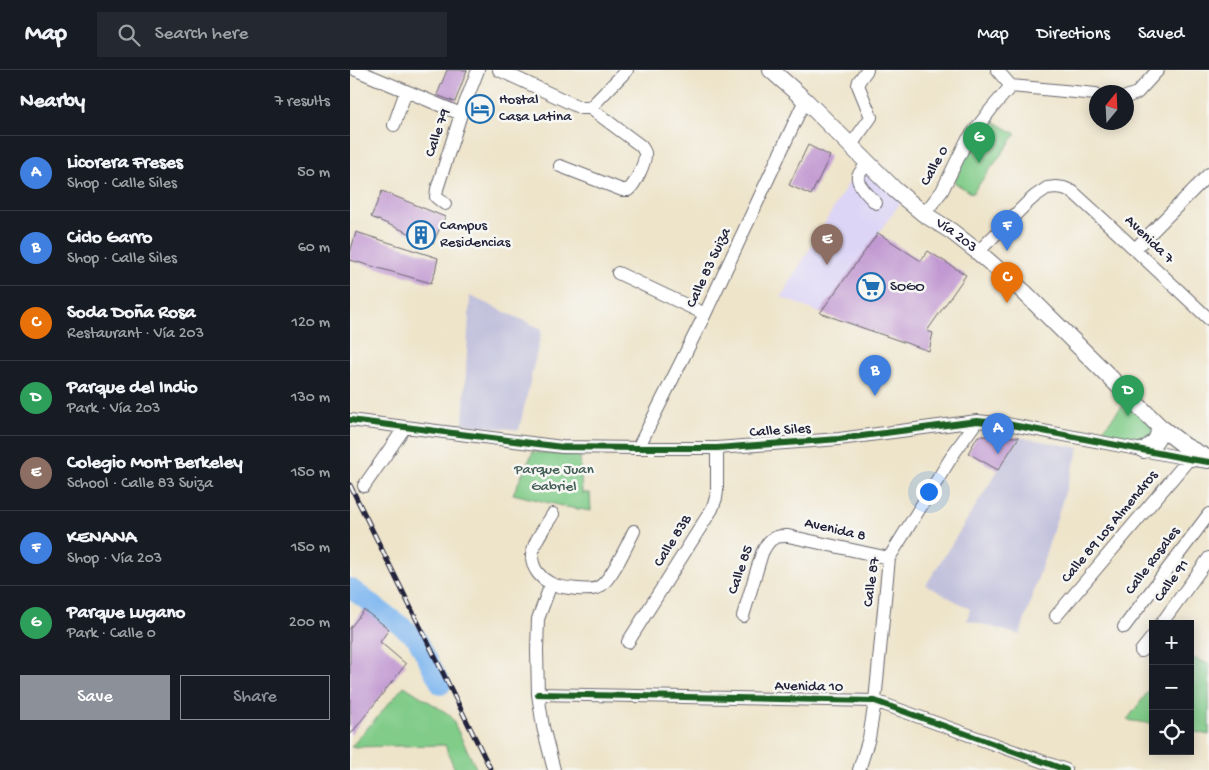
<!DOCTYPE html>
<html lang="en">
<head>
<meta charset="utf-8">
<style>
  body { margin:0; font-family:"Gochi Hand",sans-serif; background:#242831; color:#f1f3f6 }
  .controls { position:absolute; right:15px; bottom:15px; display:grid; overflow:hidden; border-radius:0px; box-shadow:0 2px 12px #0003 }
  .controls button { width:45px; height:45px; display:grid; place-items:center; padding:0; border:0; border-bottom:1px solid #363941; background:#171b24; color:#f1f3f6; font:25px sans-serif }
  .compass { position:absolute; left:739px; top:15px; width:45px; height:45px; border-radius:50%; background:#171b24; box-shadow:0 2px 12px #0003; rotate:18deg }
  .you { position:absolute; left:578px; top:421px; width:18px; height:18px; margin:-12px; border:4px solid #fff; border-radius:50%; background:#1a73e8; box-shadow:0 0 0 8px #1a73e833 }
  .badge { display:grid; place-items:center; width:32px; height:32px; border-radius:50%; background:#8c9099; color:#fff; font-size:16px; font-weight:700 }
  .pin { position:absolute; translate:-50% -41px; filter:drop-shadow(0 1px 2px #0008) }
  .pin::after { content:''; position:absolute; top:26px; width:18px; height:15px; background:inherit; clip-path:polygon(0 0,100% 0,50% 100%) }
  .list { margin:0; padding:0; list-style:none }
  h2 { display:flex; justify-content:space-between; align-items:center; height:65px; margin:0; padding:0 20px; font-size:21px }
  h2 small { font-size:16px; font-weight:400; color:#9ea1a6 }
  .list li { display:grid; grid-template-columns:32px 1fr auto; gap:15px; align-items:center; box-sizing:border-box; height:75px; padding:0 20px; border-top:1px solid #363941 }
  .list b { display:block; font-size:19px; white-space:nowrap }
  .list p { margin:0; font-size:16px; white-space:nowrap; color:#9ea1a6 }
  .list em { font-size:16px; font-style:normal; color:#9ea1a6 }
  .actions { display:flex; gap:10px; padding:15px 20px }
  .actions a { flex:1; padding:11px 0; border:1px solid #8c9099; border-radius:0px; text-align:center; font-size:18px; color:#8c9099 }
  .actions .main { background:#8c9099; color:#fff }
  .icon { flex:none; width:28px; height:28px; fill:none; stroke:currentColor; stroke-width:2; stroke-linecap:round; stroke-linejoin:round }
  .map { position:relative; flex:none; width:859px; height:700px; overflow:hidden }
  header { display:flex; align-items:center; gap:30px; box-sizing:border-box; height:70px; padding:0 25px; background:#171b24; border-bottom:1px solid #363941 }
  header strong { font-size:24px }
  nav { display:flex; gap:28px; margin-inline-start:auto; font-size:18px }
  .search { width:350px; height:45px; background:#242831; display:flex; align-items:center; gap:12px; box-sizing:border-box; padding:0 18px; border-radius:0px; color:#9ea1a6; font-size:19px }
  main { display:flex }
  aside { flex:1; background:#171b24 }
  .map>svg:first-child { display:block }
  .built { fill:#ddd5f6 }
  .industrial { fill:#c2c1dc }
  .green { fill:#81cc89; stroke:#527762 }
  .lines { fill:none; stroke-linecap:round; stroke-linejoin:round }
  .river { stroke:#81b8f0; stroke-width:20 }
  .building { fill:#c198d1 }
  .minor-casing { stroke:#69666d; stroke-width:14 }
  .major-casing { stroke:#69666d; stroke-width:18 }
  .minor { stroke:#fff; stroke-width:12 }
  .major { stroke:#fff; stroke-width:16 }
  .rail-casing { stroke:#22223b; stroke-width:5 }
  .rail { stroke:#f6f6f2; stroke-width:3; stroke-dasharray:9; stroke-linecap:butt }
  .cycleway-casing { stroke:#f6f6f2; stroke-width:9 }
  .cycleway { stroke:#1b5e20; stroke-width:6 }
  .labels { text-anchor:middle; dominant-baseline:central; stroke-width:5; stroke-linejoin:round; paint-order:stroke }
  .poi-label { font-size:15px; fill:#22223b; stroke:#f6f6f2; text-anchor:start }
  .street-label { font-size:15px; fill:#22223b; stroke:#f6f6f2 }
  .park-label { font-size:15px; fill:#435e56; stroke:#f6f6f2 }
</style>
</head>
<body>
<header>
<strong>Map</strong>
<div class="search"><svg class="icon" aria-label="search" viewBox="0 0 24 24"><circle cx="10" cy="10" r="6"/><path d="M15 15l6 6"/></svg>Search here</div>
<nav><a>Map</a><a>Directions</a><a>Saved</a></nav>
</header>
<main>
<aside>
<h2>Nearby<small>7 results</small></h2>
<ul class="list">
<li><span class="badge" style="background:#3f7fe0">A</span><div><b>Licorera Freses</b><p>Shop · Calle Siles</p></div><em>50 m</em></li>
<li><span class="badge" style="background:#3f7fe0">B</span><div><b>Ciclo Garro</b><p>Shop · Calle Siles</p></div><em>60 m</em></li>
<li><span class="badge" style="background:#e8710a">C</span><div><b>Soda Doña Rosa</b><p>Restaurant · Vía 203</p></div><em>120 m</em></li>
<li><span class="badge" style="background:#2e9e5b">D</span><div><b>Parque del Indio</b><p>Park · Vía 203</p></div><em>130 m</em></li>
<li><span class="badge" style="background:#8d6e63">E</span><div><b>Colegio Mont Berkeley</b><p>School · Calle 83 Suiza</p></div><em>150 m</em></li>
<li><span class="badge" style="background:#3f7fe0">F</span><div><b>KENANA</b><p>Shop · Vía 203</p></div><em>150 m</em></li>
<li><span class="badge" style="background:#2e9e5b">G</span><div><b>Parque Lugano</b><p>Park · Calle 0</p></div><em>200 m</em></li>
</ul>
<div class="actions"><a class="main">Save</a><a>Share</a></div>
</aside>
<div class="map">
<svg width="859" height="700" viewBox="0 0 859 700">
  <rect width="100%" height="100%" fill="#f6f6f2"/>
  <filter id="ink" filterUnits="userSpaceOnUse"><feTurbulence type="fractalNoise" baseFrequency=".02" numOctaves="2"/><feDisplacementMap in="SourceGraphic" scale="10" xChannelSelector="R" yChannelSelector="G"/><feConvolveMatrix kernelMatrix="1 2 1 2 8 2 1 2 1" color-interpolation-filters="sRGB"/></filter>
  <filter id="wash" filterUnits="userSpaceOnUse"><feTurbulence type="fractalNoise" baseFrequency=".0096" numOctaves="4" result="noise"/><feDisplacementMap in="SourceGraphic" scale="20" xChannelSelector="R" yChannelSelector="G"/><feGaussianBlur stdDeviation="1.12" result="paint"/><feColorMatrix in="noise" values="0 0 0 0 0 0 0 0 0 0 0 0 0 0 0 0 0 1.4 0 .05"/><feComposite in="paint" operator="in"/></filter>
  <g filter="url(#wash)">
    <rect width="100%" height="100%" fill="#eee4ca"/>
    <path class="built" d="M511,92L551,132L470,243L431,227Z"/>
    <path class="industrial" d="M120,226L192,259L169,360L113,354Z
      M669,367L729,378L670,565L617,550L620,539L576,515Z"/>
    <path class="green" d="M640,49L666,64L622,124L604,112L622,75Z
      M777,330L808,362L800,371L751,362Z
      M183,382L230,386L232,423H240L241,441L216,437L163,424Z
      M840,587L859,594V665L840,661Z
      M803,615V654L777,650Z
      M54,616L100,645L127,700H105L95,675L1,677Z"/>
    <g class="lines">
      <path class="river" d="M0,518L66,567L91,615"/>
    </g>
    <g id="blocks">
      <path class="building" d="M97,0H117L105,32L87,25Z
        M458,75L480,86L461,125L439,115Z
        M32,121L95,147L83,173L21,147Z
        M6,162L88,188L85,202L81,213L0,190V183Z
        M528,163L571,191L578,181L616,205L577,261L583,263L579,281L470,243Z
        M628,366L669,367L648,400L618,383Z
        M14,540L39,559L30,572L56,594L0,665V558Z"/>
    </g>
  </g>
  <g filter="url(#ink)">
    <use href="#blocks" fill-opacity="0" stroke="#69666d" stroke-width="1"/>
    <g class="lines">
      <defs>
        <path id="minor" d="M6,0L111,44
          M149,0L231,38H240L277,0
          M647,0L661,16L746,24
          M776,27L787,23L808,0
          M44,55L56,21
          M501,75L521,47L508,15L509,11L517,0
          M517,93C515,97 510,102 508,106C506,114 521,128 526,133
          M210,96L272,120H278C285,115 296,92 295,83C294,80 293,79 291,76L240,38
          M95,134L86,127L87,119L111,44L128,0
          M574,144L592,121L616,72L642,38L661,16
          M785,179L859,104
          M628,182L676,134L685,126L697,118L706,117L714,118L723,122L759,155L859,249
          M268,203L355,244
          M0,350L212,377L288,378H367L489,369L627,351L657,354L839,389L858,392
          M288,378L355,244L455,30
          M14,416L55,357
          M203,444C196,456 183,471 182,486C182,498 190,508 200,513C209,518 241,522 249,517C262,509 277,475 284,461
          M201,514L188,549L187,580L188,624L193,657L204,700
          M393,546L412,483C418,471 422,465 438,466L539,488
          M706,546L839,389
          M811,554L859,488
          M774,557L859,444
          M278,572L362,439L366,428L367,421V378
          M791,581L803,566
          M188,624L525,631L716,700
          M509,700L519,668L525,631L539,488L604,383L627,351"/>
        <g id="major">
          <path id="s1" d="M421,0L455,30L545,120L574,144L601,161L628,182L674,222L809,356L835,376L859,389"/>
          <path d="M794,380C805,372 809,370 809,356"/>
        </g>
      </defs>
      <use href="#minor" class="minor-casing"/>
      <use href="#major" class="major-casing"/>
      <use href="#minor" class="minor"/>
      <use href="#major" class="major"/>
      <defs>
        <path id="rail" d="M0,415L141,700"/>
      </defs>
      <use href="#rail" class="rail-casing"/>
      <use href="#rail" class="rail"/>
      <defs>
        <path id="cycleway" d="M0,350L212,377L288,378H367L489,369L627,351L657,354L839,389L859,392
          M188,624L525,631L716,700"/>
      </defs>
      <use href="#cycleway" class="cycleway-casing"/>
      <use href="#cycleway" class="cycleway"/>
    </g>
  </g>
  <defs>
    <symbol id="hotel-ring" viewBox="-11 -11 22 22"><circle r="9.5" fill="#f6f6f2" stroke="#1f6fb2" stroke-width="1.5"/><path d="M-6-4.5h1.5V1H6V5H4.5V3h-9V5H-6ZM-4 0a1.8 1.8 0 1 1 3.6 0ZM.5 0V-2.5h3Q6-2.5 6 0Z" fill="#1f6fb2"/></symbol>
    <symbol id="building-ring" viewBox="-11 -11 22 22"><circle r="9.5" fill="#f6f6f2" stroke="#1f6fb2" stroke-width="1.5"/><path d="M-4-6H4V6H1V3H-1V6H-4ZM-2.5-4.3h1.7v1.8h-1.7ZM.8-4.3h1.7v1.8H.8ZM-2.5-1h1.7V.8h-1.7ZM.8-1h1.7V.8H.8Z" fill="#1f6fb2"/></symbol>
    <symbol id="supermarket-ring" viewBox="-11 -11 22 22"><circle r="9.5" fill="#f6f6f2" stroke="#1f6fb2" stroke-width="1.5"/><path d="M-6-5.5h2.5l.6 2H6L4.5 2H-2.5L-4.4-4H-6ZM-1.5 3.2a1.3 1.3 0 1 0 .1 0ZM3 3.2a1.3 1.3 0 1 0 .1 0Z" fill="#1f6fb2"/></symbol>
  </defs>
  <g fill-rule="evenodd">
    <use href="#hotel-ring" x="114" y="23" width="32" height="32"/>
    <use href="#building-ring" x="55" y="149" width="32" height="32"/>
    <use href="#supermarket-ring" x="505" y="201" width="32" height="32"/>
  </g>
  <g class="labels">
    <g class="poi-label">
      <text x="149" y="30">Hostal<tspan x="149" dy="17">Casa Latina</tspan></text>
      <text x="90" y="156">Campus<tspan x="90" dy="17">Residencias</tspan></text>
      <text x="540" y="217">SOGO</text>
    </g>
    <g class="street-label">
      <text transform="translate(88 63) rotate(-71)">Calle 79</text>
      <text transform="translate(585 96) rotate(-61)">Calle 0</text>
      <text stroke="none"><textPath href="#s1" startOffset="249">Vía 203</textPath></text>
      <text transform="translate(799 170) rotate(44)">Avenida 7</text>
      <text transform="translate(359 198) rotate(-65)">Calle 83 Suiza</text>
      <text transform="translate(430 361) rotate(-4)">Calle Siles</text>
      <text transform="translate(760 457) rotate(-50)">Calle 89 Los Almendros</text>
      <text transform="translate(485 460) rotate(13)">Avenida 8</text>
      <text transform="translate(323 471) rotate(-58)">Calle 83B</text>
      <text transform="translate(803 491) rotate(-53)">Calle Rosales</text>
      <text transform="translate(391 500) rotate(-71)">Calle 85</text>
      <text transform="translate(822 511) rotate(-54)">Calle 91</text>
      <text transform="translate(522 512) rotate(-82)">Calle 87</text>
      <text transform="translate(459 617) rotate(1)">Avenida 10</text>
    </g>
    <g class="park-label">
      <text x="204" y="400">Parque Juan<tspan x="204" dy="17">Gabriel</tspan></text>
    </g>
  </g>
</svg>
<div class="controls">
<button>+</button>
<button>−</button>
<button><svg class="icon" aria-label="locate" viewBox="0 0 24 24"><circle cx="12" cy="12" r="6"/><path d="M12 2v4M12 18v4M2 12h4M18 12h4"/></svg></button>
</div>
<svg class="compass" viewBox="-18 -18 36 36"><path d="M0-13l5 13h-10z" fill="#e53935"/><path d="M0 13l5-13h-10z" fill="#9ea1a6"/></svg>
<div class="you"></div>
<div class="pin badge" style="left:648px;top:384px;background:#3f7fe0">A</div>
<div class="pin badge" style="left:525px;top:326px;background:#3f7fe0">B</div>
<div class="pin badge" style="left:657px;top:233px;background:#e8710a">C</div>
<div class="pin badge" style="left:778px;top:346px;background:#2e9e5b">D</div>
<div class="pin badge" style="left:477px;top:195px;background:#8d6e63">E</div>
<div class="pin badge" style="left:657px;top:181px;background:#3f7fe0">F</div>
<div class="pin badge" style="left:629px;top:93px;background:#2e9e5b">G</div>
</div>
</main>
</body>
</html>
